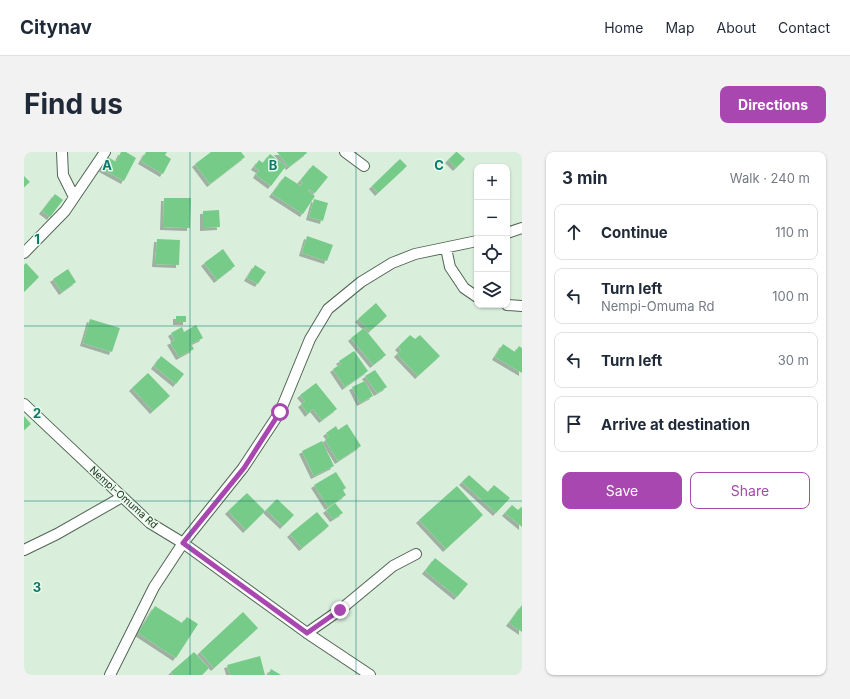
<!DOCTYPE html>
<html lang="en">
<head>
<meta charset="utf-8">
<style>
  body { margin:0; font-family:Inter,sans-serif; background:#f2f2f3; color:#1f2937 }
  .controls { position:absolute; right:12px; top:12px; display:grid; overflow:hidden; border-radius:8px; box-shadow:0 1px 3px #0004 }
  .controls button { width:36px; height:36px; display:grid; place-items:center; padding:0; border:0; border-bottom:1px solid #e0e1e3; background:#fff; color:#1f2937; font:20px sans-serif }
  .stop { position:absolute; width:12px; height:12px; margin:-9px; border:3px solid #a747af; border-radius:50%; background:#fff }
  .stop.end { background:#a747af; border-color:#fff; box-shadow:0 1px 4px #0008 }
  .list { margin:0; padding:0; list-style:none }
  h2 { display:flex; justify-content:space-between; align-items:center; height:52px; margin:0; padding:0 16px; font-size:17px }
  h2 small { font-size:13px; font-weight:400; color:#747a83 }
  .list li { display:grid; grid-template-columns:26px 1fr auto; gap:12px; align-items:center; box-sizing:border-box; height:56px; margin:0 8px 8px; padding:0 8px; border:1px solid #e0e1e3; border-radius:8px }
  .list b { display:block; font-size:15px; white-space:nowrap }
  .list p { margin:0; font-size:13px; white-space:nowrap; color:#747a83 }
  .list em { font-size:13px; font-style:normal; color:#747a83 }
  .actions { display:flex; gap:8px; padding:12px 16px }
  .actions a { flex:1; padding:9px 0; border:1px solid #a747af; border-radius:8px; text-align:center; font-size:14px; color:#a747af }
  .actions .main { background:#a747af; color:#fff }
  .icon { flex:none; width:22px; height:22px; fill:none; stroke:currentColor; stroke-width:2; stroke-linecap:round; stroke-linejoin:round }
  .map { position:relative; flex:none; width:498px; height:523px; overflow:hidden; border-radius:8px }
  header { display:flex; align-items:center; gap:24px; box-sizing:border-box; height:56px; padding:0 20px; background:#fff; border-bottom:1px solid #e0e1e3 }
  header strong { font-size:19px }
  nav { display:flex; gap:22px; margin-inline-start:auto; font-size:14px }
  .intro { display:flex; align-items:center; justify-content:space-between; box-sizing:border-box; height:96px; padding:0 24px }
  h1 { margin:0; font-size:28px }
  .button { padding:10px 18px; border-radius:8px; background:#a747af; color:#fff; font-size:14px; font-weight:700 }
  main { display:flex; gap:24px; padding:0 24px }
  aside { flex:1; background:#fff; border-radius:8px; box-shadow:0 1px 3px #0004 }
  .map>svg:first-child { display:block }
  .building { fill:#77cb88; filter:url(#shadow) }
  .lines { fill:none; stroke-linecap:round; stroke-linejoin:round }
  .minor-casing { stroke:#526555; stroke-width:12 }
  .minor { stroke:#fff; stroke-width:10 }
  .route { stroke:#a747af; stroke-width:5 }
  .grid { fill:none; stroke:#0f766e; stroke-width:1; stroke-opacity:0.55 }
  .labels { text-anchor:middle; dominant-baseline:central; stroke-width:3; stroke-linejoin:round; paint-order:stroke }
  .street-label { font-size:10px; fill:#252d26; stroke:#e6fce9 }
  .grid-label { font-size:13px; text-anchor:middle; font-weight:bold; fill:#0f766e; stroke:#e6fce9; stroke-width:3; stroke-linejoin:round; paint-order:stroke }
</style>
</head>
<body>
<header>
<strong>Citynav</strong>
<nav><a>Home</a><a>Map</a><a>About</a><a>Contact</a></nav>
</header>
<div class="intro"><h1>Find us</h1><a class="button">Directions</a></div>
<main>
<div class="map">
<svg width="498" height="523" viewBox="0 0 498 523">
  <defs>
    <filter id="shadow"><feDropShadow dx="-3" dy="3" stdDeviation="0" flood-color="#0004"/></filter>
  </defs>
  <rect width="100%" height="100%" fill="#d9efdc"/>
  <path class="building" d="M97,0H102L112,6L100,29L78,17L84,5L92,10Z
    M122,0H143L141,3L147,7L139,22L117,9Z
    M187,0H217L221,5L186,32L171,12Z
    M253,0H282L283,1L265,15Z
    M432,0H433L441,7L432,16L424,8Z
    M246,2L262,14L247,34L232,23L235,18L230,15L235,8L239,11Z
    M376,7L383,14L354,41L348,34Z
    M289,13L304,25L291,41L285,37L284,39L291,44L279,62L248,42L261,24L277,34L279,31L276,29Z
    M0,24L6,30L0,35Z
    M31,42L39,48L26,65L18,59Z
    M140,46H167L166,76L139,75Z
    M290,47L304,51L299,69L285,65Z
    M195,58L196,75L179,76V59Z
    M283,84L309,93L303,109L278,101Z
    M133,87L156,88L155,113L131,112Z
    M199,97L211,114L193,128L180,111Z
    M2,111L15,125L0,140V113Z
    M231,113L242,120L234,132L223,126Z
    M44,117L52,130L38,140L29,127Z
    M352,151L363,164L346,179L334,167Z
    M152,164H162V170H152Z
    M66,167L96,176L88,200L59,191Z
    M172,173L179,186L167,192L170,197L155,205L146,190L151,188L147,181L158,175L160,180Z
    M340,176L362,203L349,213L327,186Z
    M386,183L391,187L396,183L416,204L394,224L373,202L377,198L374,195Z
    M479,192L491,200L495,194L498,196V221L471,205Z
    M330,199L344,219L321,235L309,217L317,212L315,209Z
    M137,204L160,222L152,232L130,214Z
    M351,218L363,235L353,241L341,224Z
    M124,221L146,244L129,259L108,236Z
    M341,229L349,244L336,251L328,235Z
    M292,231L313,257L298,268L289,257L284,262L277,252L281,249L276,243Z
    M0,264L7,272L0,278Z
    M323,272L337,294L314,309L301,288L305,285L302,281L312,274L314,278Z
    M298,289L310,314L290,324L278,299Z
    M312,320L322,336L319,338L322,343L304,355L290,333Z
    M445,323L464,340L470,333L486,346L472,361L438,330Z
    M433,334L459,363L422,397L395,368Z
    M223,341L241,359L222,378L204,359Z
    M253,347L270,363L259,374L242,358Z
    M311,351L319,361L309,367L302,358Z
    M488,353L494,358L497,355L498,356V375L481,361Z
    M293,360L305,374L278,396L266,382Z
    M411,406L444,432L433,445L401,419Z
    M498,453V480L485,471Z
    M131,454L158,471L163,465L174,472L152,506L114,481Z
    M219,460L234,476L190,516L176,500Z
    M170,500L185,516L178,523H149L147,520Z
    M236,504L241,523H206L203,513Z
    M247,517L257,523H244Z"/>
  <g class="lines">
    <defs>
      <path id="minor" d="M38,0L39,23L50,45
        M321,0L340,14
        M483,81L498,76
        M422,96L426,115L440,136L453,145
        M0,101L41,59L81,0
        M483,153L498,154
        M0,252L126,371L159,391L283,481L346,523
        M0,398L33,382L98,345
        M283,481L316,458L369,414L392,402
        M86,523L130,435L159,391L219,316L256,260L286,187L304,157L337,130L368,111L391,102L453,89"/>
    </defs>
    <use href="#minor" class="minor-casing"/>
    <use href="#minor" class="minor"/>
  </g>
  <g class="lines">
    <path class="route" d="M256,260L220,316L159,391L283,481L316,458"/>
  </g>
  <path class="grid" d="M166,0V523M332,0V523M0,174H498M0,349H498"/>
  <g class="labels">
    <g class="street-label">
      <text transform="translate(100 345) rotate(42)">Nempi-Omuma Rd</text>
    </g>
  </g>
  <g class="grid-label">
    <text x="83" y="18">A</text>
    <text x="249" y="18">B</text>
    <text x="415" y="18">C</text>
    <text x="13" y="92">1</text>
    <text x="13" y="266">2</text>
    <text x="13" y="440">3</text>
  </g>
</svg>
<div class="controls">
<button>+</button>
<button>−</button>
<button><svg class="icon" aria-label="locate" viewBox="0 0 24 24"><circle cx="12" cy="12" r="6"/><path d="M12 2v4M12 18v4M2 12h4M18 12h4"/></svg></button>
<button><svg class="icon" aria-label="layers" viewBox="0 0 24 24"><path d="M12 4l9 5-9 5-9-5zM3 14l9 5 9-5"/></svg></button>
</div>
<div class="stop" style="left:256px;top:260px"></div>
<div class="stop end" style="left:316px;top:458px"></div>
</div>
<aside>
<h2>3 min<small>Walk · 240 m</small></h2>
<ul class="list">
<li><svg class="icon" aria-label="ahead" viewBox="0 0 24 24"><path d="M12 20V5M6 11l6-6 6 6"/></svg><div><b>Continue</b></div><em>110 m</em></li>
<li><svg class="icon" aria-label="left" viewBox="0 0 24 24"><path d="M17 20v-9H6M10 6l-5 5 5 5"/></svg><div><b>Turn left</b><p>Nempi-Omuma Rd</p></div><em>100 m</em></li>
<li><svg class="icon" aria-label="left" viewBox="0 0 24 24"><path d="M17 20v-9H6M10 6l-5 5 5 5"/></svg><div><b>Turn left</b></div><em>30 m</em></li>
<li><svg class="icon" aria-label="arrive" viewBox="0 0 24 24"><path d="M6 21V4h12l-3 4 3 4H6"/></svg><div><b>Arrive at destination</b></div></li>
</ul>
<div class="actions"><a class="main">Save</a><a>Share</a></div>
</aside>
</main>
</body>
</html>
